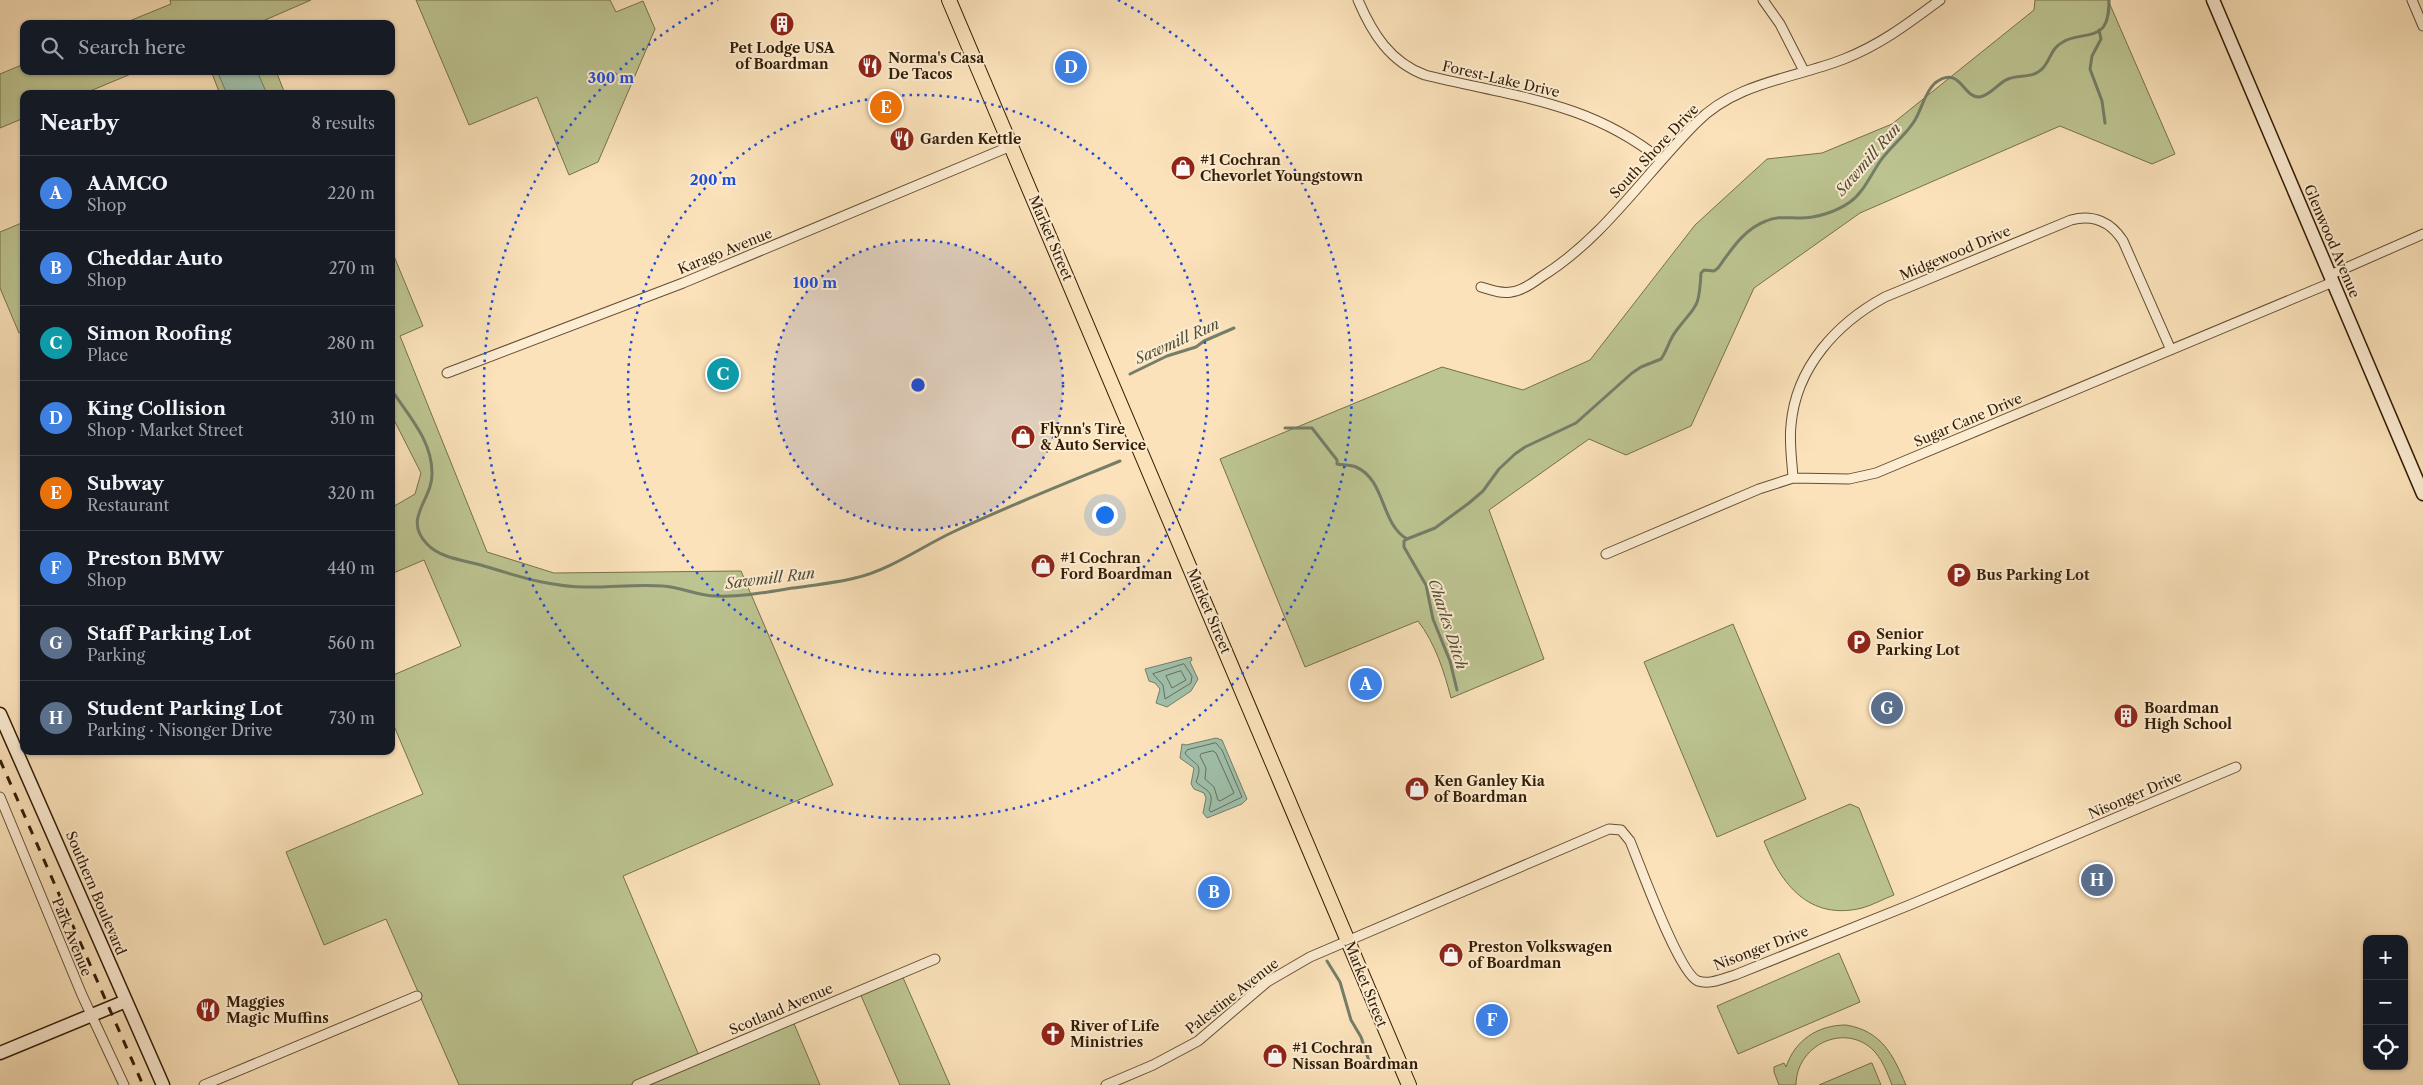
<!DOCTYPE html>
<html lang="en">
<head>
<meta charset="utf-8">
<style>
  body { margin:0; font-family:"Libre Caslon Text",serif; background:#20242c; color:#f1f3f6 }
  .controls { position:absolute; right:15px; bottom:15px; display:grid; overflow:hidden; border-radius:10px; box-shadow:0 1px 4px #0004 }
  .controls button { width:45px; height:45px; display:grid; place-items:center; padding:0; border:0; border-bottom:1px solid #363941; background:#171b24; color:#f1f3f6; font:25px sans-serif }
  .you { position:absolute; left:1104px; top:514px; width:18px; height:18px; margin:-12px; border:4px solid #fff; border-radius:50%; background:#1a73e8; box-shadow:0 0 0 8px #1a73e833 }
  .badge { display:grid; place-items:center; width:32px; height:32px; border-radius:50%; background:#c59692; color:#fff; font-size:16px; font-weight:700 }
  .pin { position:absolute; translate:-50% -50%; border:2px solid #fff; box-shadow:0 1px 5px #0006 }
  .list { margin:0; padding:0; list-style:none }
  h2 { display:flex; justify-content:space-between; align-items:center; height:65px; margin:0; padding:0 20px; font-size:21px }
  h2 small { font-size:16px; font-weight:400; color:#9ea1a6 }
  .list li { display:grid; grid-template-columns:32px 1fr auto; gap:15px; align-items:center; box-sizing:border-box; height:75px; padding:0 20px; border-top:1px solid #363941 }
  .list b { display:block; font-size:19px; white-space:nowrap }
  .list p { margin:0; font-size:16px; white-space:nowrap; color:#9ea1a6 }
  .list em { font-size:16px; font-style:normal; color:#9ea1a6 }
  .icon { flex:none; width:28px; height:28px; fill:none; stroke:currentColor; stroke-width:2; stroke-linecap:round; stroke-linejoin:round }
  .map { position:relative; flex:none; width:2423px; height:1085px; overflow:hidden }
  .search { position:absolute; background:#171b24; box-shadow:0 1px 4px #0004; left:20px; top:20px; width:375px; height:55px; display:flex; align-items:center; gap:12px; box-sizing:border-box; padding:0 18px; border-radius:10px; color:#9ea1a6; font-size:19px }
  .panel { position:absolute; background:#171b24; box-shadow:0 1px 4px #0004; left:20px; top:90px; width:375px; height:665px; border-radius:10px }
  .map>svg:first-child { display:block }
  .green { fill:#bcc491; stroke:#78704a }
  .water { fill:#9fbfab; stroke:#747e68 }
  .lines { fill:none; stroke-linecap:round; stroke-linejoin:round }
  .shore { stroke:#696e58; stroke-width:1 }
  .stream { stroke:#747e68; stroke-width:3 }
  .street-casing { stroke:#654e32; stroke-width:11 }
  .secondary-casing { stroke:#331d04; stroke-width:15 }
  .primary-casing { stroke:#331d04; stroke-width:16 }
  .street { stroke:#fcecd2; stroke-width:9 }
  .secondary { stroke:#fcecd2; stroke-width:12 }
  .primary { stroke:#fbe2ba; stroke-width:14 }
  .rail { stroke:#331d04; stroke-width:3; stroke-dasharray:9 9; stroke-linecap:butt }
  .ring { fill:none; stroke:#1d4ed8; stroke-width:2.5; stroke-dasharray:2.5 5 }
  .labels { text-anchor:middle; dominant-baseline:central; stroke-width:4; stroke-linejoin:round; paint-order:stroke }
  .poi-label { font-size:14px; font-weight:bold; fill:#331d04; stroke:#fcecd2; text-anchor:start }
  .street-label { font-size:14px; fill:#331d04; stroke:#fcecd2 }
  .water-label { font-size:15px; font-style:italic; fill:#534e36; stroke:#fcecd2 }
  .centre { fill:#1d4ed8; stroke:#fcecd2; stroke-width:2.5 }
  .ring-label { font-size:15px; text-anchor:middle; font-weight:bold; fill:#1d4ed8; stroke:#fcecd2; stroke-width:4; stroke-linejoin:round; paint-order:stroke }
</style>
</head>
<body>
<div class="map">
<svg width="2423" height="1085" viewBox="0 0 2423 1085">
  <rect width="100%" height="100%" fill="#fbe2ba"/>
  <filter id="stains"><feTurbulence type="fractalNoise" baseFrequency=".004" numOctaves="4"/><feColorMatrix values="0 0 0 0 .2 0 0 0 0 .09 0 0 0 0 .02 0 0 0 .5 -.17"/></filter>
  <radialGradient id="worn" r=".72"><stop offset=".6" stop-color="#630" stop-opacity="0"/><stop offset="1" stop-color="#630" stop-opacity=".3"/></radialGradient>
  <path class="green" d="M170,0H311L256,24H122L171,4Z
    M416,0H610L616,12L643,1L655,29L598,162L569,175L537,97L469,125Z
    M2035,0H2108L2175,154L2152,164L2060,126L1860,213L1754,288L1691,426L1626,455L1589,439L1489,510L1544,659L1451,698C1444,671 1435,643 1418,621L1305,667L1220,459L1442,367L1523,390L1590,360L1695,225L1767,159L1822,153L1892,124L2034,10Z
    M24,64V71H138L83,94H24V118L0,128V74Z
    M211,71H276L285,94H220Z
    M24,222V331L19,333L0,288V232Z
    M391,249L423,326L400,336L487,552L554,573L741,571L833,785L623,876L700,1058L792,1019L820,1085H459L386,919L324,945L286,852L423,794L391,719V676L461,646L424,560L391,574V508L415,494L421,473L391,414Z
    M1733,624L1806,799L1717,837L1644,662Z
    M1850,804L1859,808L1894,895C1883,899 1873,905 1862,908C1809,921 1781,884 1764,841Z
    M1839,953L1860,1002L1738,1054L1717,1006Z
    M901,973L950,1085H900L859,991Z
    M1846,1025C1882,1031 1893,1055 1906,1085H1892C1887,1072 1882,1058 1871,1048C1841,1023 1796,1047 1796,1085H1779L1774,1072V1067L1784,1063L1786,1067C1795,1040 1818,1025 1846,1025Z
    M1872,1063L1881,1085H1819L1871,1063Z"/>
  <path class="water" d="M217,71H257L267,94H227Z
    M1191,657L1192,660L1190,662L1198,679L1191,691L1167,707L1156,703L1160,689L1155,683L1149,681L1145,669Z
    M1216,738L1222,740L1247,799L1242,804L1207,818L1203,813L1206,798L1204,793L1194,789L1191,784L1194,768L1180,758L1182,744L1186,745Z"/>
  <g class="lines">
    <path class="shore" d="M1184,664L1192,676L1191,683L1165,699L1163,685L1153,674Z
      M1181,671L1186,680L1172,688L1166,676Z
      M1216,743L1222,750L1242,797L1211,812L1209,810C1215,791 1208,792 1196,782C1204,761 1194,766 1185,753L1187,750Z
      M1213,751L1216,753L1234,793L1220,801L1218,800L1214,787L1205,779L1206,768L1200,756L1201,754Z"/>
    <path class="stream" d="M2099,30L2101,39L2092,56L2090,69L2102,101L2105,123
      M1130,374L1167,356L1196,347L1204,341L1234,328
      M391,389C408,415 432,440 432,473C433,500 402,518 427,544C440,558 463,560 481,565C517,576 552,588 591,587C615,587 639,584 663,586C681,587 698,596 716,596C742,597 768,592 793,588C814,585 835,583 855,578C890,570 921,547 953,532C1008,506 1064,484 1120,461
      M1285,428H1312L1337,460V464C1342,465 1351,465 1356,467C1386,480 1380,523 1407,539L1435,528L1469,503L1483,491L1499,469L1515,454L1525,447L1576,423L1632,373L1641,367L1661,359C1667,351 1669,340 1676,331C1696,304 1699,311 1701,273L1704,270L1714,271L1718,268C1731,250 1744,229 1766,221C1777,216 1788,218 1800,218C1816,218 1836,212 1850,202C1864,192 1871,174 1881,160C1891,146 1907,134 1915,120C1922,108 1925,92 1935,83C1960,64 1963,98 1979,97C1990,96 1998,83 2008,79C2020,74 2033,79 2043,68C2051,59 2051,48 2063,42C2075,34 2096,38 2104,26C2109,18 2109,8 2109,0
      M1407,539L1404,541V547L1426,585L1433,619L1450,661L1457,690
      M1327,961L1340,982L1351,1020L1361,1037L1370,1064"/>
    <defs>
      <path id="street" d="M1358,0C1372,33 1390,62 1425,75C1513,97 1588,101 1661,160
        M1763,0L1780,24L1804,71
        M2412,0L2423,26
        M2330,275L2423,234
        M1481,287C1491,290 1501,294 1511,292C1521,291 1533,283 1541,277C1604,238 1644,175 1696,123C1736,82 1793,79 1844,59C1880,45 1909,23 1940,0
        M447,373L683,283L1011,146
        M1793,478C1792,460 1789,443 1791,425C1796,367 1837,323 1885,297L2071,220C2093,214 2111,222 2123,241L2171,350
        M1606,554L1759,489L1793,478L1849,479L1876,473L2333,282
        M0,797L82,995L124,1085
        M204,1085L417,996
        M637,1085L935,959
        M1106,1085L1153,1065L1198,1041L1267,982L1310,957L1609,829L1621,830L1630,841C1640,865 1679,974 1698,981C1710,985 1724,978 1735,975L1912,904L2236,767"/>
      <path id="secondary" d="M2213,0L2423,494
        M0,714L163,1085
        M0,1053L126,1001"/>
      <path id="primary" d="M949,0L1409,1085"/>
    </defs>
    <use href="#street" class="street-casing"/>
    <use href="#secondary" class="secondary-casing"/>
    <use href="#primary" class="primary-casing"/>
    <use href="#street" class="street"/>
    <use href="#secondary" class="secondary"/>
    <use href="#primary" class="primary"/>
    <path class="rail" d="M0,760L143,1085"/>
  </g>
  <circle cx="918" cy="385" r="145" fill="#1d4ed8" fill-opacity=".12"/>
  <g class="ring">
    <circle cx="918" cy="385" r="145"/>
    <circle cx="918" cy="385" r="290"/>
    <path d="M1118 0A434 434 0 1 1 718 0"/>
  </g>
  <defs>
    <symbol id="building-disc" viewBox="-11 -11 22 22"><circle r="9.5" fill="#8f2418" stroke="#fcecd2"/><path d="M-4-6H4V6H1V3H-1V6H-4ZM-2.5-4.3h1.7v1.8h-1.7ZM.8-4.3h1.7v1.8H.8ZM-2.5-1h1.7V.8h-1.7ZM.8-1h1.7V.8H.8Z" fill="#fff"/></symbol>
    <symbol id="restaurant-disc" viewBox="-11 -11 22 22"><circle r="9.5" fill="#8f2418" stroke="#fcecd2"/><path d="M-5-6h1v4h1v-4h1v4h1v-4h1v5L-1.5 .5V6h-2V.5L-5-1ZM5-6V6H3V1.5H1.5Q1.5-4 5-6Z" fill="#fff"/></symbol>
    <symbol id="shop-disc" viewBox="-11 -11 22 22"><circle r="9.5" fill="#8f2418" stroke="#fcecd2"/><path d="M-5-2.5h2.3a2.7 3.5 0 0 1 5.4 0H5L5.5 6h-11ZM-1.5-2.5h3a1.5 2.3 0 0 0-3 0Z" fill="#fff"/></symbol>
    <symbol id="parking-disc" viewBox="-11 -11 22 22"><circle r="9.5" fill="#8f2418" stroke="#fcecd2"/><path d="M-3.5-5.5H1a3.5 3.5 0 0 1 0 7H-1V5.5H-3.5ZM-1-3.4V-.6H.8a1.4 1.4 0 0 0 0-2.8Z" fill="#fff"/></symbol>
    <symbol id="church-disc" viewBox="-11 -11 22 22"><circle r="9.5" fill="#8f2418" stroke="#fcecd2"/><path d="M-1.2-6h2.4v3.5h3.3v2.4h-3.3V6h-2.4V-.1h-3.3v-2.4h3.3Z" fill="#fff"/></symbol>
  </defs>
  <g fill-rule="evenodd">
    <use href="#building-disc" x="768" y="10" width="28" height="28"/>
    <use href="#restaurant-disc" x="856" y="52" width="28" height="28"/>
    <use href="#restaurant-disc" x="888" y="125" width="28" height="28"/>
    <use href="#shop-disc" x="1169" y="154" width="28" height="28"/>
    <use href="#shop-disc" x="1009" y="423" width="28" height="28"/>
    <use href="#shop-disc" x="1029" y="552" width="28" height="28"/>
    <use href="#parking-disc" x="1945" y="561" width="28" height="28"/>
    <use href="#parking-disc" x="1845" y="628" width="28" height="28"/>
    <use href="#building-disc" x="2112" y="702" width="28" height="28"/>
    <use href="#shop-disc" x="1403" y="775" width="28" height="28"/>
    <use href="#shop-disc" x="1437" y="941" width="28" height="28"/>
    <use href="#restaurant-disc" x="194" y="996" width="28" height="28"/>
    <use href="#church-disc" x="1039" y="1020" width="28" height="28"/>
    <use href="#shop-disc" x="1261" y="1042" width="28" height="28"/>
  </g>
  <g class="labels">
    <g class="poi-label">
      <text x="782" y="48" text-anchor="middle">Pet Lodge USA<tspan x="782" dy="16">of Boardman</tspan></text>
      <text x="888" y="58">Norma's Casa<tspan x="888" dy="16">De Tacos</tspan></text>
      <text x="920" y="139">Garden Kettle</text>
      <text x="1200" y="160">#1 Cochran<tspan x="1200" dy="16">Chevorlet Youngstown</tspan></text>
      <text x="1040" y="429">Flynn's Tire<tspan x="1040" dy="16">&amp; Auto Service</tspan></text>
      <text x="1060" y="558">#1 Cochran<tspan x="1060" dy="16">Ford Boardman</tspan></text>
      <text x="1976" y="575">Bus Parking Lot</text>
      <text x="1876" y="634">Senior<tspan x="1876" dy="16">Parking Lot</tspan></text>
      <text x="2144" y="708">Boardman<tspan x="2144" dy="16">High School</tspan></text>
      <text x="1434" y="781">Ken Ganley Kia<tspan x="1434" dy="16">of Boardman</tspan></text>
      <text x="1468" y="947">Preston Volkswagen<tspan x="1468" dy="16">of Boardman</tspan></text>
      <text x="226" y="1002">Maggies<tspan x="226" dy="16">Magic Muffins</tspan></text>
      <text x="1070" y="1026">River of Life<tspan x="1070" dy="16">Ministries</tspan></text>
      <text x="1292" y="1048">#1 Cochran<tspan x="1292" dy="16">Nissan Boardman</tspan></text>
    </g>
    <g class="street-label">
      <text transform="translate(1501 79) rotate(13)">Forest-Lake Drive</text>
      <text transform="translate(1654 151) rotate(-47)">South Shore Drive</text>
      <text transform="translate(1051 238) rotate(67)">Market Street</text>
      <text transform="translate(2332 241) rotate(67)">Glenwood Avenue</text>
      <text transform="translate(725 251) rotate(-22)">Karago Avenue</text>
      <text transform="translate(1955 253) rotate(-23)">Midgewood Drive</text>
      <text transform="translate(1968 420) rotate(-23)">Sugar Cane Drive</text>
      <text transform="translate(1209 611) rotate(67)">Market Street</text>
      <text transform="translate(2135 795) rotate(-23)">Nisonger Drive</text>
      <text transform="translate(96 893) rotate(67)">Southern Boulevard</text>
      <text transform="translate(72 937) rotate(68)">Park Avenue</text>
      <text transform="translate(1761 948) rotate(-21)">Nisonger Drive</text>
      <text transform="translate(1366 984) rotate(68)">Market Street</text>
      <text transform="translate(1232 996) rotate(-38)">Palestine Avenue</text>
      <text transform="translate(781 1009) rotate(-23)">Scotland Avenue</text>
    </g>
    <g class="water-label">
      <text transform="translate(1868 159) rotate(-49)">Sawmill Run</text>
      <text transform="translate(1177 341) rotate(-24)">Sawmill Run</text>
      <text transform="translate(770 578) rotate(-7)">Sawmill Run</text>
      <text transform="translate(1448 624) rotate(72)">Charles Ditch</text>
    </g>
  </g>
  <circle cx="918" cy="385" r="8" class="centre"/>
  <g class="ring-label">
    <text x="611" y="83">300 m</text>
    <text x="713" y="185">200 m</text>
    <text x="815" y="288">100 m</text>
  </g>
  <rect width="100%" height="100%" filter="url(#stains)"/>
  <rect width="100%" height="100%" fill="url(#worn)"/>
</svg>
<div class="controls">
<button>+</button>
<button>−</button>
<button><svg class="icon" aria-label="locate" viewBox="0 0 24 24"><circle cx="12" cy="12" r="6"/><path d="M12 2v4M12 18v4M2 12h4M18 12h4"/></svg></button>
</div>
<div class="you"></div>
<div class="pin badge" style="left:1366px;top:684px;background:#3f7fe0">A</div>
<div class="pin badge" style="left:1214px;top:892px;background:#3f7fe0">B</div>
<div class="pin badge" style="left:723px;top:374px;background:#0f9aa8">C</div>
<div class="pin badge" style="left:1071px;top:67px;background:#3f7fe0">D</div>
<div class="pin badge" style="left:886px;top:107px;background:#e8710a">E</div>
<div class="pin badge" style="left:1492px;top:1020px;background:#3f7fe0">F</div>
<div class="pin badge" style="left:1887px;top:708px;background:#5c6f8a">G</div>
<div class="pin badge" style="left:2097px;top:880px;background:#5c6f8a">H</div>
<div class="search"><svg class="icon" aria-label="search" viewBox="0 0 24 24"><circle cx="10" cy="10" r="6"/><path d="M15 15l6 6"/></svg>Search here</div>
<section class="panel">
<h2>Nearby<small>8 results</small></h2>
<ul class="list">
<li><span class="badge" style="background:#3f7fe0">A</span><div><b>AAMCO</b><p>Shop</p></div><em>220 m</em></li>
<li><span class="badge" style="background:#3f7fe0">B</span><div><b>Cheddar Auto</b><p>Shop</p></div><em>270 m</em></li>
<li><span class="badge" style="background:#0f9aa8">C</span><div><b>Simon Roofing</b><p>Place</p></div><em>280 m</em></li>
<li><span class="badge" style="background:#3f7fe0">D</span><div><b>King Collision</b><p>Shop · Market Street</p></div><em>310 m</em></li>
<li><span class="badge" style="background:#e8710a">E</span><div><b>Subway</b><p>Restaurant</p></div><em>320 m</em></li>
<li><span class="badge" style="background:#3f7fe0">F</span><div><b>Preston BMW</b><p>Shop</p></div><em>440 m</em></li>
<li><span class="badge" style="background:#5c6f8a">G</span><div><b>Staff Parking Lot</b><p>Parking</p></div><em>560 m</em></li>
<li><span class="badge" style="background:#5c6f8a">H</span><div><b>Student Parking Lot</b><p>Parking · Nisonger Drive</p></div><em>730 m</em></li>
</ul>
</section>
</div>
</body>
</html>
